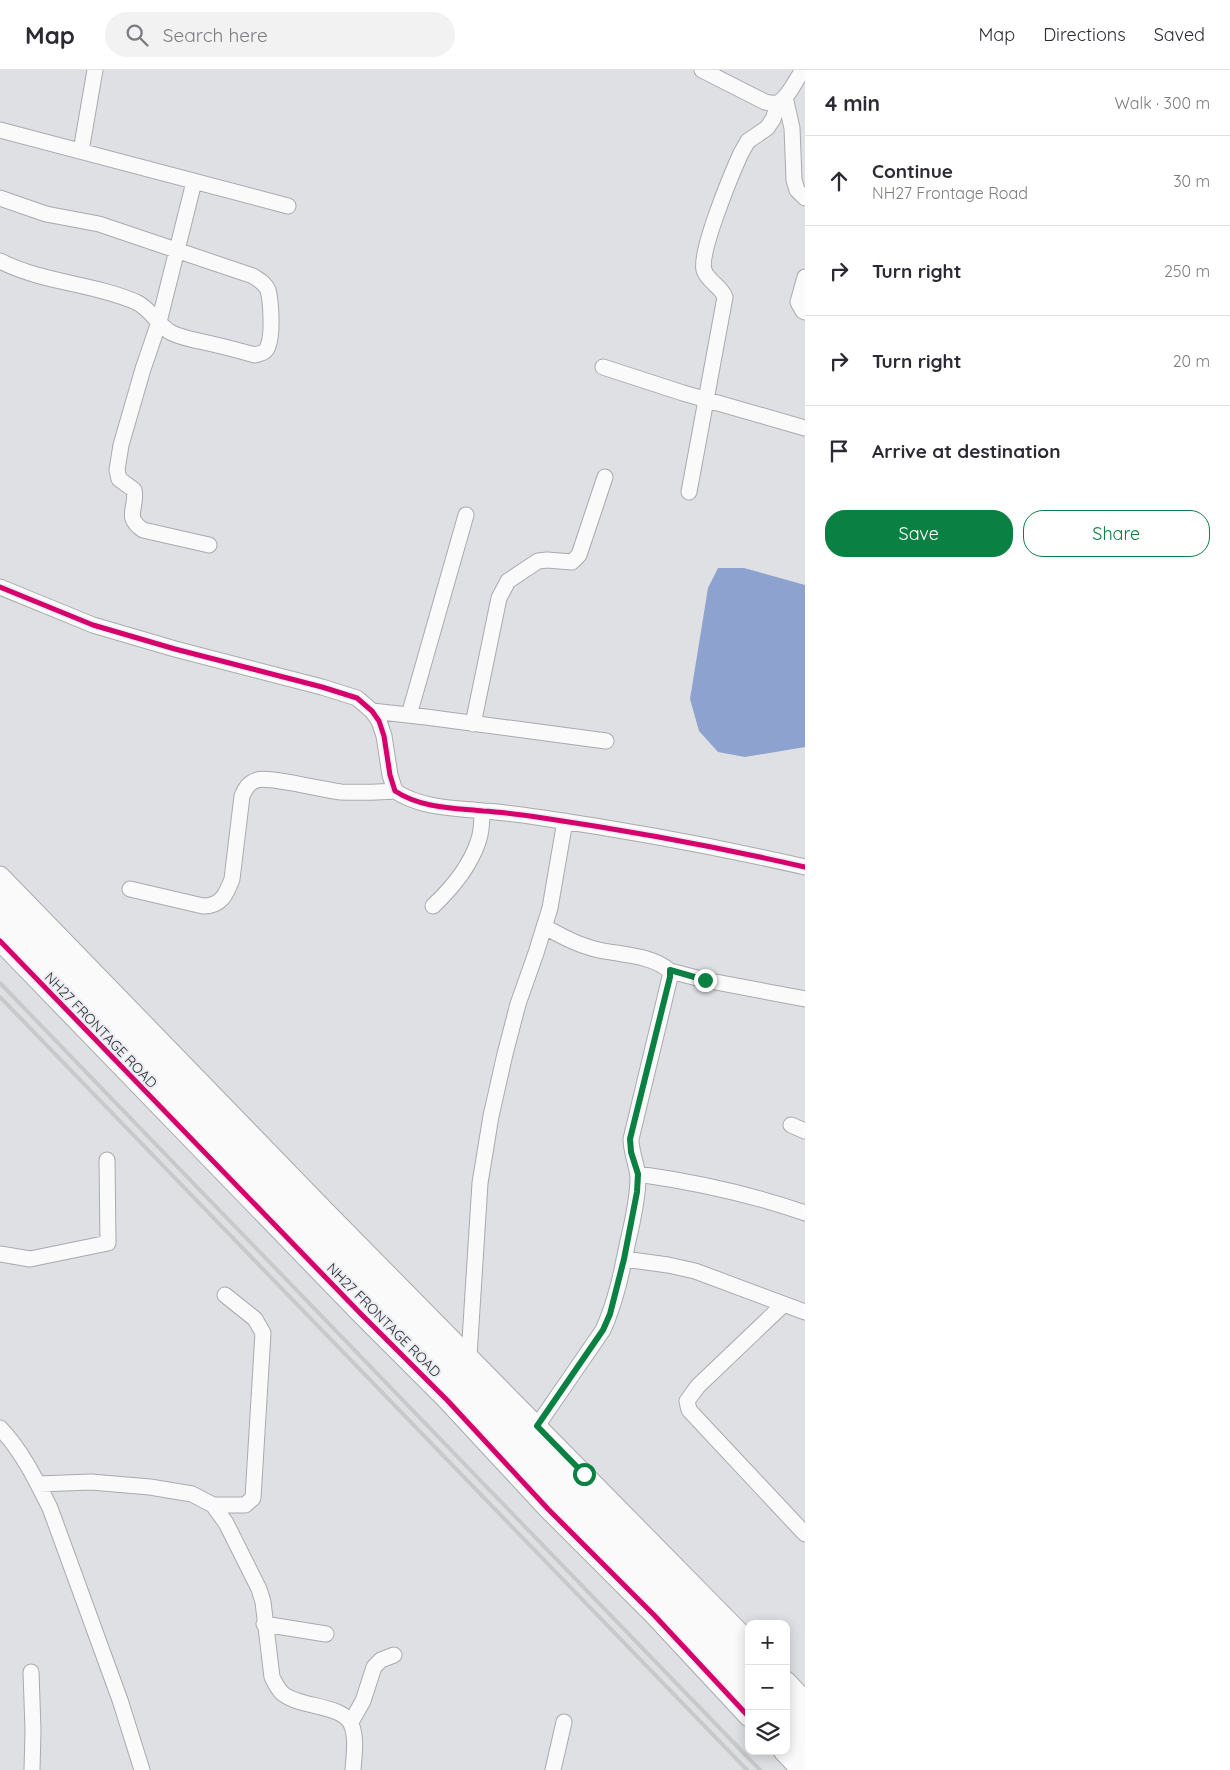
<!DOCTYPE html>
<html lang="en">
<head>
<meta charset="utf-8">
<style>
  body { margin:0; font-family:Quicksand,sans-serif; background:#f2f2f3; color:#2b2b33 }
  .controls { position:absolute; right:15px; bottom:15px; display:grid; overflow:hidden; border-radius:10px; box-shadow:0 2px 12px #0003 }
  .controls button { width:45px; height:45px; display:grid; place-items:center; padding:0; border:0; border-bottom:1px solid #e1e1e2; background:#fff; color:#2b2b33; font:25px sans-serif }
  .stop { position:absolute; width:15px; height:15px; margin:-11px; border:4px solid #0b8043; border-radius:50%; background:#fff }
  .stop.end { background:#0b8043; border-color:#fff; box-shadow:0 1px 5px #0008 }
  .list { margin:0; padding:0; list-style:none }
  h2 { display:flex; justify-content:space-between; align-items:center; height:65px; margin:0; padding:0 20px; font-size:21px }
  h2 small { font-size:16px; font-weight:400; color:#7c7c81 }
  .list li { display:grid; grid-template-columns:32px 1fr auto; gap:15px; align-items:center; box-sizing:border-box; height:90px; padding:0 20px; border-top:1px solid #e1e1e2 }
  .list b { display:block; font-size:19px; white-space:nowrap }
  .list p { margin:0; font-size:16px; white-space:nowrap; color:#7c7c81 }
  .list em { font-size:16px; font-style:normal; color:#7c7c81 }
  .actions { display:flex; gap:10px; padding:15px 20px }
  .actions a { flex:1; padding:11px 0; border:1px solid #0b8043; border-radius:20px; text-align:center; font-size:18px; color:#0b8043 }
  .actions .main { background:#0b8043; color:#fff }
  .icon { flex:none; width:28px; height:28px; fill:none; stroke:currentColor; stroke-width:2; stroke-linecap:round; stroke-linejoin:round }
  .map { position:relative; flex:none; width:805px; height:1700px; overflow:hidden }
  header { display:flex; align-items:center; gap:30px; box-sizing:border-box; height:70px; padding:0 25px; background:#fff; border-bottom:1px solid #e1e1e2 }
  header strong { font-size:24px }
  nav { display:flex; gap:28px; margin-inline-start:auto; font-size:18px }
  .search { width:350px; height:45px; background:#f2f2f3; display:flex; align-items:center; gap:12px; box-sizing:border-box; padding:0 18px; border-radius:28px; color:#7c7c81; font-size:19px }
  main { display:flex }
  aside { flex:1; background:#fff }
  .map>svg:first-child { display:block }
  .water { fill:#8da2cf }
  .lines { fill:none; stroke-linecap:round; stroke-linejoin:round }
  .minor-casing { stroke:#a9aaad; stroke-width:17 }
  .tertiary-casing { stroke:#a9aaad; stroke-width:21 }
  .trunk-casing { stroke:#a9aaad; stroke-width:26 }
  .minor { stroke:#fafafb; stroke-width:15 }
  .tertiary { stroke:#fafafb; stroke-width:19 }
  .trunk { stroke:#fafafb; stroke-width:24 }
  .rail { stroke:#c9c9ca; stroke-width:4 }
  .cycleway-casing { stroke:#eaecf2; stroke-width:8 }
  .cycleway { stroke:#d6006c; stroke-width:5 }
  .route { stroke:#0b8043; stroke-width:6 }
  .labels { text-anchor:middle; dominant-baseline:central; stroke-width:4; stroke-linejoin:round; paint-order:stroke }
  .street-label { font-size:14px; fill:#2a2b2d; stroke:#eaecf2 }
</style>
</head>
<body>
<header>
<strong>Map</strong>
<div class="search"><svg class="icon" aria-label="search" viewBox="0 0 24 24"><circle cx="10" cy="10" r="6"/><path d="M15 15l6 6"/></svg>Search here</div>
<nav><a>Map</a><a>Directions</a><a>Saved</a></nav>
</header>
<main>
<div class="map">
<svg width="805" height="1700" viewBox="0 0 805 1700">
  <rect width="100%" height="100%" fill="#dfe0e3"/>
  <path class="water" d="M718,498H744L805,515V677L745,687L718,682L699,661L690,629L708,518Z"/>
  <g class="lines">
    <defs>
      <path id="minor" d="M702,0L765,32C769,33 773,34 777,33C788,29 796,9 803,0
        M785,27L792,58L794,110L797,120L805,128
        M0,60L288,136
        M81,81L95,0
        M194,112L159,252L143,299L121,375L117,400L119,409L134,420C138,437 123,447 143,460L209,475
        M0,128L46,144L99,154L253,206C259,210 265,213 268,220C271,231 273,265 268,276C266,283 261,283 255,285C237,280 218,275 199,271C190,269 179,267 170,262C157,254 151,239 136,232C92,213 43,213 0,191
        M805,207L798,232L803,241L805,242
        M603,297L683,323L805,358
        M689,422L725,227C721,216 707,211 704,200C699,182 732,103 741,83L748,71L767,58L773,49L779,32
        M0,517L93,555L175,579L322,617L357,628L372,641L379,651L384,666L390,705L395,721C421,738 452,738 483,741C503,742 523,745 543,748C631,761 718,777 805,797
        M372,641L426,647L606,671
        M409,645L466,445
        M473,654L499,528L508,511L538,491L547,490L572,492L579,485L605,407
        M130,819L203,836C221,836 226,825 232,809L242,726C245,719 248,713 257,710C269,706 323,720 341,722C359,723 376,722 395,721
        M433,836C451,819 470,796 478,772C482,762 482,751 482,741
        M670,901L705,910L805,929
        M791,1055L805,1061
        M638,1104C694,1112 751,1124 805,1143
        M0,1184L30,1189L108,1173L107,1090
        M624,1189L668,1195L695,1201L805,1242
        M784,1234L698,1316L687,1331L689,1340L805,1464
        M469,1286L480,1113L491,1046L505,984L518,934L536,883L550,838L565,751
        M537,1356L603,1260C616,1231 622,1201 628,1171C633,1150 638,1128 638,1107C637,1095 631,1082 631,1069L670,907V901C652,885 622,885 599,880C580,876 563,867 545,857
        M0,1358C22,1381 36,1410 50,1438L120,1630L142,1700
        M38,1414L91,1412L150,1417L192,1424L213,1435L226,1453L259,1519L263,1532L272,1607C275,1613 277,1618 282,1623C299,1638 342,1634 351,1654C357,1667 354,1686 353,1700
        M213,1435H245L253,1428L263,1263L255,1249L225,1225
        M264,1554L326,1564
        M31,1602L33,1660L32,1700
        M351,1652L363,1631L374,1597L381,1590L394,1585
        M553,1700L564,1652"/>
      <path id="tertiary" d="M0,806L326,1142L749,1572
        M0,871L361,1244L447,1330L548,1439L654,1545L749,1647
        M786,1611L805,1631
        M783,1681L801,1700"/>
      <path id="trunk" d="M0,824L749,1595
        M0,850L749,1623
        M786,1634L805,1654
        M786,1660L805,1679"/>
    </defs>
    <use href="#minor" class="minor-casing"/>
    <use href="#tertiary" class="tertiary-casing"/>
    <use href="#trunk" class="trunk-casing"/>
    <use href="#minor" class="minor"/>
    <use href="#tertiary" class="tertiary"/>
    <use href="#trunk" class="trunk"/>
    <path class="rail" d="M0,913L760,1700
      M0,927L747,1700"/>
    <defs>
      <path id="cycleway" d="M0,517L93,555L175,579L322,617L357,628L372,641L379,651L384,666L390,705L395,721C421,738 452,738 483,741C503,742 523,745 543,748C631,761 718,777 805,797
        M0,871L361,1244L447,1330L548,1439L654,1545L749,1647"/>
    </defs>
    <use href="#cycleway" class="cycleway-casing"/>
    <use href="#cycleway" class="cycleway"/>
  </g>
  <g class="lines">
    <path class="route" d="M584,1404L537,1356L603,1260L610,1244L624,1189L637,1122L638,1104L631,1082L630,1069L670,907V900L705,910"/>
  </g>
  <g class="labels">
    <g class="street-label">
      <text transform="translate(101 960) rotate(46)">NH27 FRONTAGE ROAD</text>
      <text transform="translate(384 1250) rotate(45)">NH27 FRONTAGE ROAD</text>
    </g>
  </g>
</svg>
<div class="controls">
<button>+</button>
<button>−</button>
<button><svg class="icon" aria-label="layers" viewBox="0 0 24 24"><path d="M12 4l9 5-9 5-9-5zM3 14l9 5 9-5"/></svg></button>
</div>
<div class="stop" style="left:584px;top:1404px"></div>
<div class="stop end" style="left:705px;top:910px"></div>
</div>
<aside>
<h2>4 min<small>Walk · 300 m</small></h2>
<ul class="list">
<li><svg class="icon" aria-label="ahead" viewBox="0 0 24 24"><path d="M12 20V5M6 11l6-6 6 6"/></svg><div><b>Continue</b><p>NH27 Frontage Road</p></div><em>30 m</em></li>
<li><svg class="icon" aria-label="right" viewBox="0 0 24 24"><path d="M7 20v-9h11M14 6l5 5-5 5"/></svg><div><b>Turn right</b></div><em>250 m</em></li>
<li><svg class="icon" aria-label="right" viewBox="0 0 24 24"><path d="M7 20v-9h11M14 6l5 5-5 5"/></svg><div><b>Turn right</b></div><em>20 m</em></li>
<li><svg class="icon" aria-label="arrive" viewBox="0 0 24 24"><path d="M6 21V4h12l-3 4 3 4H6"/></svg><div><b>Arrive at destination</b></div></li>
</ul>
<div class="actions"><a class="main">Save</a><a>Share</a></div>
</aside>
</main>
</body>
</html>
